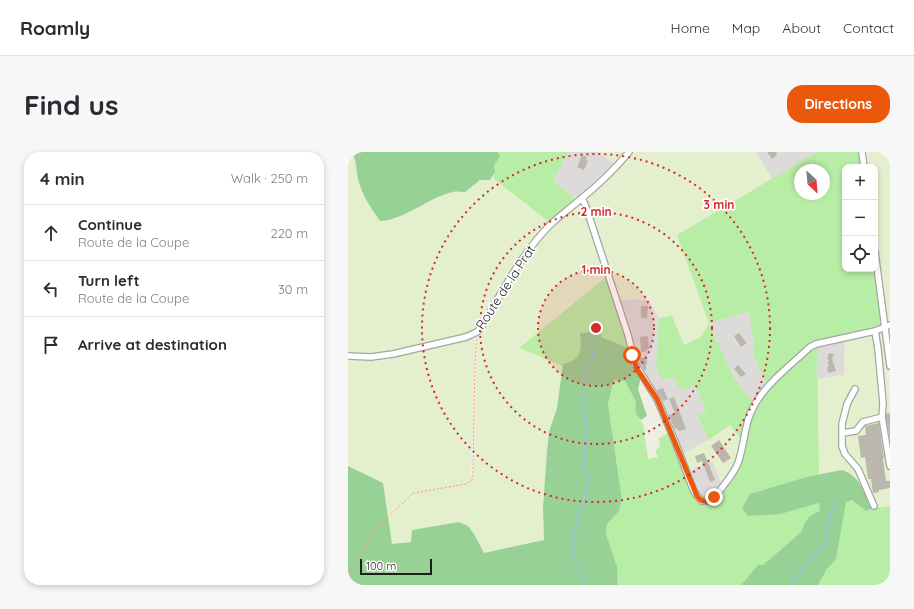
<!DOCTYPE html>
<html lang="en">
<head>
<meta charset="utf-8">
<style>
  body { margin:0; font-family:Quicksand,sans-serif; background:#f7f7f7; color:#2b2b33 }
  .controls { position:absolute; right:12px; top:12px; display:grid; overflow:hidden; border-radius:8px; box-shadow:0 2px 6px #0003 }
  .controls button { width:36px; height:36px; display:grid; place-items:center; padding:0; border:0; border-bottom:1px solid #e1e1e2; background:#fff; color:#2b2b33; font:20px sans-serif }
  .compass { position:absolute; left:446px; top:12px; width:36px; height:36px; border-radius:50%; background:#fff; box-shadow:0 2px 6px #0003; rotate:154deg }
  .scale { position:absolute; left:12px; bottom:10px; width:72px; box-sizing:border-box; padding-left:4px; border:2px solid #1e1e1e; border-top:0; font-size:11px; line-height:14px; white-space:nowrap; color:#1e1e1e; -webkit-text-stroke:3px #fff; paint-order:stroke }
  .stop { position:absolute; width:12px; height:12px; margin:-9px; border:3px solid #ea580c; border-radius:50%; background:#fff }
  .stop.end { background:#ea580c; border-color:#fff; box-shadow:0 1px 4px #0008 }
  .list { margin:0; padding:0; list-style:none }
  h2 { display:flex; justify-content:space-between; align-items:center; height:52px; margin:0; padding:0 16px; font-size:17px }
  h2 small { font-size:13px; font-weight:400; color:#7c7c81 }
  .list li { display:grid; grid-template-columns:26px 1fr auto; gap:12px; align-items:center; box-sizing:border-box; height:56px; padding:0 16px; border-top:1px solid #e1e1e2 }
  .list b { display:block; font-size:15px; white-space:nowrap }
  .list p { margin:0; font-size:13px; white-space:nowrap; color:#7c7c81 }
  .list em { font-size:13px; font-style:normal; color:#7c7c81 }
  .icon { flex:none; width:22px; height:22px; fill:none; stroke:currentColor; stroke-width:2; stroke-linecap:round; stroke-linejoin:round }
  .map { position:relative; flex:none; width:542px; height:433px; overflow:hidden; border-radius:16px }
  header { display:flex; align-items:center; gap:24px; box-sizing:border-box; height:56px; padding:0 20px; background:#fff; border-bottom:1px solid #e1e1e2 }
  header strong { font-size:19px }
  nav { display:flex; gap:22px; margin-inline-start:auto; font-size:14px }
  .intro { display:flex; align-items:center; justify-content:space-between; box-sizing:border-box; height:96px; padding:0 24px }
  h1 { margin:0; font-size:28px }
  .button { padding:10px 18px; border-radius:16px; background:#ea580c; color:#fff; font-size:14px; font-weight:700 }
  main { display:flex; gap:24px; padding:0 24px }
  aside { flex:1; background:#fff; border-radius:16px; box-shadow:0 2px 6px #0003 }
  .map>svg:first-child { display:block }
  .residential { fill:#dcdbda }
  .farmland { fill:#e4efcd }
  .grass { fill:#b7eda5; fill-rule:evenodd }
  .forest { fill:#98d195 }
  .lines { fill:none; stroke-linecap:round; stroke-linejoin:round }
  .stream { stroke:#a0c2e0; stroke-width:1.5 }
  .building { fill:#bcb7ac }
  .minor-casing { stroke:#a5a5a5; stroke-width:8 }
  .path { stroke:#ff9a64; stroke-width:1; stroke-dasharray:2 2; stroke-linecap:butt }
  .minor { stroke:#fff; stroke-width:5.5 }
  .route { stroke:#ea580c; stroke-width:5 }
  .ring { fill:none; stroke:#d62828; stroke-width:2; stroke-dasharray:2 4 }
  .labels { text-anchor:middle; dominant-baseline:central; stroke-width:3.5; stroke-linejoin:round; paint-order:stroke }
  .street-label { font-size:13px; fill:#1e1e1e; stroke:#fff }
  .centre { fill:#d62828; stroke:#fff; stroke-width:2 }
  .ring-label { font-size:12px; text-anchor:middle; font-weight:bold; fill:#d62828; stroke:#fff; stroke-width:3.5; stroke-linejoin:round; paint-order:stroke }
</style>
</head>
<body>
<header>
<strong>Roamly</strong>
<nav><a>Home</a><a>Map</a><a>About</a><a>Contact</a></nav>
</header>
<div class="intro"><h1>Find us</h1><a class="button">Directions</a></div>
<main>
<aside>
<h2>4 min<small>Walk · 250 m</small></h2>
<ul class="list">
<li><svg class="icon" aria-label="ahead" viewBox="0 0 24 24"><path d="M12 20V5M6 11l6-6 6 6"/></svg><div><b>Continue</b><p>Route de la Coupe</p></div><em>220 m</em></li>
<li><svg class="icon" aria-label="left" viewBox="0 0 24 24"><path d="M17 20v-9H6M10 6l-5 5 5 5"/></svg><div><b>Turn left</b><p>Route de la Coupe</p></div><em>30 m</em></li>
<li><svg class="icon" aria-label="arrive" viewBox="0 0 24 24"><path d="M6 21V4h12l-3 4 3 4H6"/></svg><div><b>Arrive at destination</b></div></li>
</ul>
</aside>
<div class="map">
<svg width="542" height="433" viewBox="0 0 542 433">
  <rect width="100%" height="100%" fill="#efeee3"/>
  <path class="residential" d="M221,0H250L266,11L228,47L205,29Z
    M408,0H469L424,27Z
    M284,147L301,148L311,166L308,215L314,228L326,226L344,234L349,238L358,259L348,264L361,288L333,303L323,277L291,218L272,148Z
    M400,160L406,188L405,201L418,232L405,250L386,226L361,171Z
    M497,187L496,223L470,227L469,193Z
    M364,309L374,331L364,344L357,347H354L352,345L340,319Z"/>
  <path class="farmland" d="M0,0H4L6,3L9,16V25L43,68L58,62L91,45L106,39L117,40L132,28H142L145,26L201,70L178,97L133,171L123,181L118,183L53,198L22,202L0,201Z
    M250,0H276L266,11Z
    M288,0H408L424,27L329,83L361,171L353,185L336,193L324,165L311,166L301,148L284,147L272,148L239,47Z
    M520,0H542V169H540L527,59V15H522Z
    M235,55L258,125L171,196L215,214L209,256L201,280L199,299L195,355L196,388L135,401L131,393L111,370L85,375L63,390L44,393L35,331L0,314V206L115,188L127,185L125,285L122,322L126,323L128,281V220L131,182L183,98L197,82L211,70L223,60Z
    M535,180L542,246V354L523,357L510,328L494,318L471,323L470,227L496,223L497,187Z
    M382,273L394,288L387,314L374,331L364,309L340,319L333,303L363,287Z"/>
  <path class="grass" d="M150,0H221L205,29L228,47L201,70L145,26L147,20L146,13L152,5Z
    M469,0H512L514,15H497V117H527L534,174L531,176L466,190L421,231L418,232L405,201L406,188L400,160L361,171L386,226L405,250L399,263L394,288L382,273L361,288L348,263L358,259L349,238L344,234L333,239L325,226L314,228L308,215L311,166L324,164L336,193L353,185L361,171L329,83ZM452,18H476V42H452Z
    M258,125L277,183L280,196L252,185L251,175L240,180L232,181C233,198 235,207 215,212V214L171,196Z
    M469,193L471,323L458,325L402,342L433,362L471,351L472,359L457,370L453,380L415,413H410L393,433H270L271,429L258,382L259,372L271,359L274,348L260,253L266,228L277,229L288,250L287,257L288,262L295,272L300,307L310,305L307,298L312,295L311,286L320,281L348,346L351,350L355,353L363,351L367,348L381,328L405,259L419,238L463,197Z
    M504,348L518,359L523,357L542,354V433H470L479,417L488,407L497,350Z"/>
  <path class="forest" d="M4,0H150L152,5L146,13L147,20L142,28H132L117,40C113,40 108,39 105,40C78,46 60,67 32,69C23,56 14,43 10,27C8,18 9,9 4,0Z
    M251,175L253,179V185L280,196L284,211L293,225L290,237L299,264L293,268L288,262L287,257L288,250L277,229L266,228L260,252L274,348L271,359L259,372L258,382L269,415L270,433H0V314L35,331L44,392L63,390L64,378L111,370L120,374L126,382L136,401L196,388L195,355L199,299L201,280L209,256L215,212C235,207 233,198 232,181L240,180Z
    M494,318C512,324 517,341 523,357L518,359L504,348L498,350L488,407L479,417L470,433H393L410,413H415L453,380L457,370L462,364L472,359L471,351L433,362L400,364L394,356L402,342L458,325Z"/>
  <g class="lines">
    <path class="stream" d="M237,433L224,401L225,385L229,374V365L235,351L241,327L237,316L236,302L237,283L240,277C232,265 239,257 233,247L235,242L236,225L245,207L243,191
      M442,433L469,399C476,396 478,391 481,384L478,377L488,346"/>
  </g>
  <path class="building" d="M419,0H428L429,3L424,7Z
    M234,3L239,5L238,8L240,9L236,18L229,15Z
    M293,154H300L299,166H293Z
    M391,181L399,191L393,195L386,184Z
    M300,184L301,197H299V199L293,200L292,185Z
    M481,201L486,202L484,207L488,219L480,221L479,215H481L480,211L481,208L479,207Z
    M290,206H299V213H298V218H296Z
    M390,213L398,222L393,225L386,217Z
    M315,236L320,247L315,249L309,238Z
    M326,245L338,277L330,279L329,276L327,277L321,263L327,261L321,247Z
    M542,261V287L538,265V262Z
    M531,271L536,306L535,307L538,329H542V336L531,338V340L525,341L523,327H520L517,305L513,306L510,284L518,283L517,274Z
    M371,288L383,306L375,311L363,294Z
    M356,301L367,328L362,330L354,309L349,311L347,304Z"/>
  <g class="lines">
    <defs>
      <path id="minor" d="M514,0L516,15
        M234,46L238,55L280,183L287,212L309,247L326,287L345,337L349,344L354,349C363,351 367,344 373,337C379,329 386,321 390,311C397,292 396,270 407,252C420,230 443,213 462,195L468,192L527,179L542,173
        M527,100L542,214
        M527,179L530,197L535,251L534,265L542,314
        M0,204L23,205L45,202L118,185L129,180L134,174C154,140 173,103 200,75C210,65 222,56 233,47C250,33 267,17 281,0
        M507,237L499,252L494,272V294L497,302L510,317L526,354
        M494,281L508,279L515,270L534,265"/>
    </defs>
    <use href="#minor" class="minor-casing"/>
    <path class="path" d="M0,421L6,414L26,380L35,370L65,341L118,332L123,329L125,326L127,211L129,186"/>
    <use href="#minor" class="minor"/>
  </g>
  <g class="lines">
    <path class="route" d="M284,203L289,217L309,247L349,344C354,351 360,351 366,345"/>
  </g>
  <circle cx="248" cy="176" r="58" fill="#d62828" fill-opacity=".12"/>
  <g class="ring">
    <circle cx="248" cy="176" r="58"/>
    <circle cx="248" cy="176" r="116"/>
    <circle cx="248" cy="176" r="174"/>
  </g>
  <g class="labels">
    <g class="street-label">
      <text transform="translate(157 135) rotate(-57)">Route de la Prat</text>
    </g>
  </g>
  <circle cx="248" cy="176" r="6" class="centre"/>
  <g class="ring-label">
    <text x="371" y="57">3 min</text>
    <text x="248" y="64">2 min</text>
    <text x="248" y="122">1 min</text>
  </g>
</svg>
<div class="controls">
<button>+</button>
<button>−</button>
<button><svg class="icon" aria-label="locate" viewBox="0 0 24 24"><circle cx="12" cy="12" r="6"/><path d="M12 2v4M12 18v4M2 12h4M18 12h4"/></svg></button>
</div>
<svg class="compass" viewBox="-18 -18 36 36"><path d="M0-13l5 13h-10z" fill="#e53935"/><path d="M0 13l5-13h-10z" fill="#7c7c81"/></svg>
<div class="scale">100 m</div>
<div class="stop" style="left:284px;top:203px"></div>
<div class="stop end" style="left:366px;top:345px"></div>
</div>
</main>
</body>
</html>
